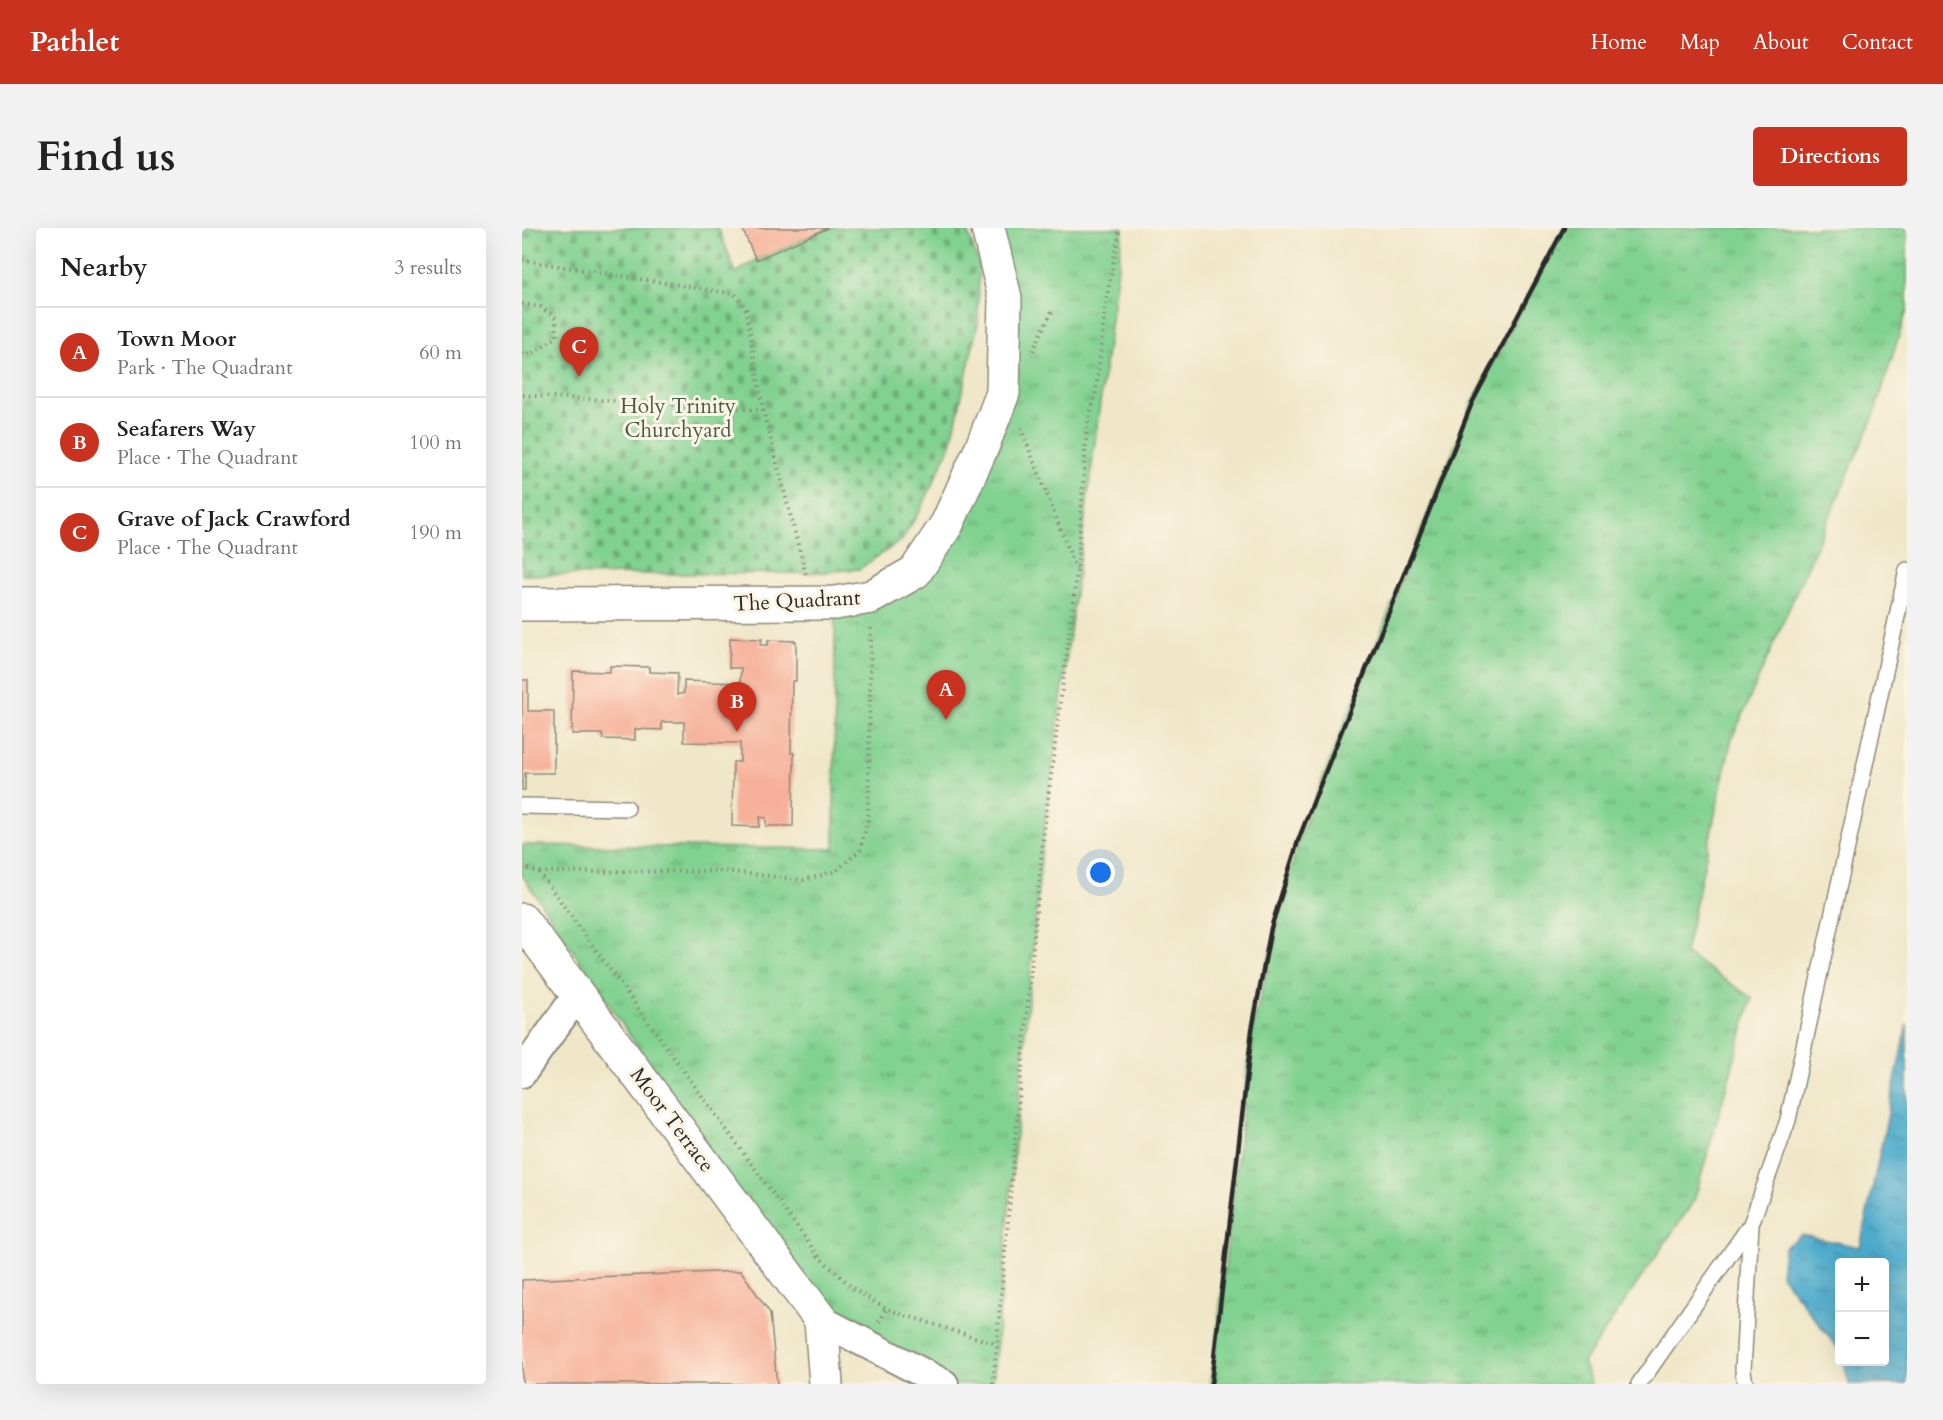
<!DOCTYPE html>
<html lang="en">
<head>
<meta charset="utf-8">
<style>
  body { margin:0; font-family:Cardo,serif; background:#f2f2f2; color:#222 }
  .controls { position:absolute; right:18px; bottom:18px; display:grid; overflow:hidden; border-radius:6px; box-shadow:0 6px 24px #0002 }
  .controls button { width:54px; height:54px; display:grid; place-items:center; padding:0; border:0; border-bottom:2px solid #e0e0e0; background:#fff; color:#222; font:30px sans-serif }
  .you { position:absolute; left:579px; top:645px; width:21px; height:21px; margin:-15px; border:4px solid #fff; border-radius:50%; background:#1a73e8; box-shadow:0 0 0 9px #1a73e833 }
  .badge { display:grid; place-items:center; width:39px; height:39px; border-radius:50%; background:#c8321e; color:#fff; font-size:20px; font-weight:700 }
  .pin { position:absolute; translate:-50% -50px; filter:drop-shadow(0 2px 3px #0008) }
  .pin::after { content:''; position:absolute; top:32px; width:21px; height:18px; background:inherit; clip-path:polygon(0 0,100% 0,50% 100%) }
  .list { margin:0; padding:0; list-style:none }
  h2 { display:flex; justify-content:space-between; align-items:center; height:78px; margin:0; padding:0 24px; font-size:26px }
  h2 small { font-size:20px; font-weight:400; color:#767676 }
  .list li { display:grid; grid-template-columns:39px 1fr auto; gap:18px; align-items:center; box-sizing:border-box; height:90px; padding:0 24px; border-top:2px solid #e0e0e0 }
  .list b { display:block; font-size:22px; white-space:nowrap }
  .list p { margin:0; font-size:20px; white-space:nowrap; color:#767676 }
  .list em { font-size:20px; font-style:normal; color:#767676 }
  .map { position:relative; flex:none; width:1385px; height:1156px; overflow:hidden; border-radius:6px }
  header { display:flex; align-items:center; gap:36px; box-sizing:border-box; height:84px; padding:0 30px; background:#c8321e; color:#fff }
  header strong { font-size:28px }
  nav { display:flex; gap:33px; margin-inline-start:auto; font-size:21px }
  .intro { display:flex; align-items:center; justify-content:space-between; box-sizing:border-box; height:144px; padding:0 36px }
  h1 { margin:0; font-size:42px }
  .button { padding:15px 27px; border-radius:6px; background:#c8321e; color:#fff; font-size:21px; font-weight:700 }
  main { display:flex; gap:36px; padding:0 36px }
  aside { flex:1; background:#fff; border-radius:6px; box-shadow:0 6px 24px #0002 }
  .map>svg:first-child { display:block }
  .grass { fill:url(#grass-tufts); stroke:#567e5e; stroke-width:1.5 }
  .cemetery { fill:url(#cemetery-stones); stroke:#567e5e; stroke-width:1.5 }
  .water { fill:url(#water-ripples); stroke:#3c6b7c; stroke-width:1.5 }
  .building { fill:#f6b099 }
  .lines { fill:none; stroke-linecap:round; stroke-linejoin:round }
  .service-casing { stroke:#8e897a; stroke-width:18 }
  .minor-casing { stroke:#8e897a; stroke-width:32 }
  .tertiary-casing { stroke:#8e897a; stroke-width:36 }
  .path { stroke:#8e897a; stroke-width:4; stroke-dasharray:1.5 4.5; stroke-linecap:butt }
  .service { stroke:#fff; stroke-width:15 }
  .minor { stroke:#fff; stroke-width:28 }
  .tertiary { stroke:#fff; stroke-width:33 }
  .rail { stroke:#2b2b2b; stroke-width:4.5 }
  .labels { text-anchor:middle; dominant-baseline:central; stroke-width:6; stroke-linejoin:round; paint-order:stroke }
  .park-label { font-size:21px; fill:#455d49; stroke:#fcf5e5 }
  .street-label { font-size:21px; fill:#2b2b2b; stroke:#fcf5e5 }
</style>
</head>
<body>
<header>
<strong>Pathlet</strong>
<nav><a>Home</a><a>Map</a><a>About</a><a>Contact</a></nav>
</header>
<div class="intro"><h1>Find us</h1><a class="button">Directions</a></div>
<main>
<aside>
<h2>Nearby<small>3 results</small></h2>
<ul class="list">
<li><span class="badge">A</span><div><b>Town Moor</b><p>Park · The Quadrant</p></div><em>60 m</em></li>
<li><span class="badge">B</span><div><b>Seafarers Way</b><p>Place · The Quadrant</p></div><em>100 m</em></li>
<li><span class="badge">C</span><div><b>Grave of Jack Crawford</b><p>Place · The Quadrant</p></div><em>190 m</em></li>
</ul>
</aside>
<div class="map">
<svg width="1385" height="1156" viewBox="0 0 1385 1156">
  <defs>
    <pattern id="grass-tufts" width="24" height="20" patternUnits="userSpaceOnUse" patternTransform="scale(1.5)"><rect width="24" height="20" fill="#81d190"/><path d="M3 7l-1-3M5 7V3M7 7l1-3M15 17l-1-3M17 17v-4M19 17l1-3" fill="none" stroke="#6aaa76"/></pattern>
    <pattern id="cemetery-stones" width="16" height="16" patternUnits="userSpaceOnUse" patternTransform="scale(1.5)"><rect width="16" height="16" fill="#81d190"/><path d="M2 7V4a2 2 0 0 1 4 0v3zM10 15v-3a2 2 0 0 1 4 0v3z" fill="#6aaa76"/></pattern>
    <pattern id="water-ripples" width="26" height="14" patternUnits="userSpaceOnUse" patternTransform="scale(1.5)"><rect width="26" height="14" fill="#4eabcc"/><path d="M2 4q2-2 4 0t4 0M15 11q2-2 4 0t4 0" fill="none" stroke="#418ba6"/></pattern>
  </defs>
  <rect width="100%" height="100%" fill="#fcf5e5"/>
  <filter id="ink" filterUnits="userSpaceOnUse"><feTurbulence type="fractalNoise" baseFrequency=".0167" numOctaves="2"/><feDisplacementMap in="SourceGraphic" scale="12" xChannelSelector="R" yChannelSelector="G"/><feConvolveMatrix kernelMatrix="1 2 1 2 8 2 1 2 1" color-interpolation-filters="sRGB"/></filter>
  <filter id="wash" filterUnits="userSpaceOnUse"><feTurbulence type="fractalNoise" baseFrequency=".008" numOctaves="4" result="noise"/><feDisplacementMap in="SourceGraphic" scale="24" xChannelSelector="R" yChannelSelector="G"/><feGaussianBlur stdDeviation="1.35" result="paint"/><feColorMatrix in="noise" values="0 0 0 0 0 0 0 0 0 0 0 0 0 0 0 0 0 1.4 0 .05"/><feComposite in="paint" operator="in"/></filter>
  <g filter="url(#wash)">
    <rect width="100%" height="100%" fill="#f0e7c9"/>
    <path class="grass" d="M457,0H601L521,610L471,1156H422L299,1092L0,647V617L312,621L313,375L393,344L481,165Z
      M1042,0H1385V82L1352,187L1209,513L1163,725L1230,770L1172,973L1061,1134L1069,1156H689L730,802L777,610L950,175Z"/>
    <path class="cemetery" d="M0,0H196L214,45L234,32L306,0H444L457,35L456,95L429,216L400,279L380,312L337,341L286,345L0,347Z"/>
    <path class="water" d="M1385,796V1156H1327L1322,1134H1362V1034H1318L1317,1122L1259,1047L1262,1020L1279,1007L1338,1019Z"/>
    <g id="blocks">
      <path class="building" d="M220,0H306L234,32Z
        M208,410L240,411L238,417H246V412L274,413V453H270L269,525H272L271,598H244V590L238,589L237,599L210,598L211,534H218V515L162,514V494H140V502L113,501V512L81,511L80,506H50L51,443L88,444V438L127,439V444L156,445L155,467L162,465V453L218,455L219,440H207Z
        M0,452H6V483H32V545H3V562H0Z
        M219,1043L248,1085L255,1156H0V1052Z"/>
    </g>
  </g>
  <g filter="url(#ink)">
    <use href="#blocks" fill-opacity="0" stroke="#8e897a" stroke-width="1.5"/>
    <g class="lines">
      <defs>
        <path id="service" d="M0,578L105,580
          M1117,1156L1229,996L1266,892L1385,342
          M1223,1156L1221,1142L1229,996"/>
        <path id="minor" d="M0,845L56,766
          M299,1092L422,1156"/>
        <path id="tertiary" d="M0,376L313,375L349,369L393,344L425,296L460,219L481,165L483,70L466,0
          M0,692L299,1092L304,1156"/>
      </defs>
      <use href="#service" class="service-casing"/>
      <use href="#minor" class="minor-casing"/>
      <use href="#tertiary" class="tertiary-casing"/>
      <path class="path" d="M0,32L213,66L224,80L241,182L0,167
        M0,76L19,79L34,90L35,109L10,126L0,125
        M511,123L530,83
        M241,182L284,347
        M499,200L554,341
        M0,639L17,644L202,643L282,652L314,643L338,622L346,591L349,397
        M17,644L297,1029L332,1061L364,1081L474,1116
        M357,1094L364,1081
        M471,1156L521,610L555,344L565,198L574,164L584,73L598,0"/>
      <use href="#service" class="service"/>
      <use href="#minor" class="minor"/>
      <use href="#tertiary" class="tertiary"/>
      <path class="rail" d="M689,1156L730,802L749,700L777,610L950,175L1042,0"/>
    </g>
  </g>
  <g class="labels">
    <g class="park-label">
      <text x="156" y="178">Holy Trinity<tspan x="156" dy="24">Churchyard</tspan></text>
    </g>
    <g class="street-label">
      <text transform="translate(275 373) rotate(-3)">The Quadrant</text>
      <text transform="translate(150 892) rotate(53)">Moor Terrace</text>
    </g>
  </g>
</svg>
<div class="controls">
<button>+</button>
<button>−</button>
</div>
<div class="you"></div>
<div class="pin badge" style="left:424px;top:492px">A</div>
<div class="pin badge" style="left:215px;top:504px">B</div>
<div class="pin badge" style="left:57px;top:149px">C</div>
</div>
</main>
</body>
</html>
